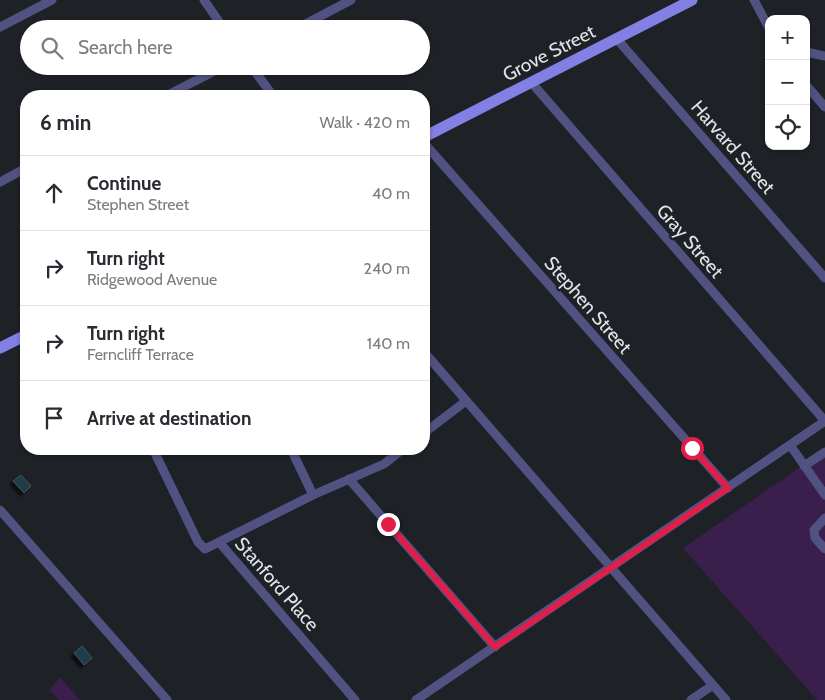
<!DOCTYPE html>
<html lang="en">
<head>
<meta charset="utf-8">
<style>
  body { margin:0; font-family:Cabin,sans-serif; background:#f2f2f3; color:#2b2b33 }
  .controls { position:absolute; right:15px; top:15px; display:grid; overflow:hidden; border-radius:10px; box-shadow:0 1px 4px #0004 }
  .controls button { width:45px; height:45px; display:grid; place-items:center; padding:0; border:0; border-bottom:1px solid #e1e1e2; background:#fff; color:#2b2b33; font:25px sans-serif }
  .stop { position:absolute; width:15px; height:15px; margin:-11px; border:4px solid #e11d48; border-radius:50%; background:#fff }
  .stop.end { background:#e11d48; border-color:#fff; box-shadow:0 1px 5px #0008 }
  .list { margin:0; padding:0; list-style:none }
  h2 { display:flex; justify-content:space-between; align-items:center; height:65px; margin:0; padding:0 20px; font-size:21px }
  h2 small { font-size:16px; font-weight:400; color:#7c7c81 }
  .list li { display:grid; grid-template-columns:32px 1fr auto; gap:15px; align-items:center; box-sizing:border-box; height:75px; padding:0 20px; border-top:1px solid #e1e1e2 }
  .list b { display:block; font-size:19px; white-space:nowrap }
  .list p { margin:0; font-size:16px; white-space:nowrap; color:#7c7c81 }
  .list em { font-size:16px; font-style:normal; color:#7c7c81 }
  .icon { flex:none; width:28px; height:28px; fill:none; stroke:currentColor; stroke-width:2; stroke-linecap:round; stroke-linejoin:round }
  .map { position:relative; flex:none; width:825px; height:700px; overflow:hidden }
  .search { position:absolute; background:#fff; box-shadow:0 1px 4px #0004; left:20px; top:20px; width:410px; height:55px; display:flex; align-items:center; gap:12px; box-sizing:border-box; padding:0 18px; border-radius:28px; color:#7c7c81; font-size:19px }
  .panel { position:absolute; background:#fff; box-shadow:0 1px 4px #0004; left:20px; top:90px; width:410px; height:365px; border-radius:20px }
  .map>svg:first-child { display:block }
  .green { fill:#3a1e4c }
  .building { fill:#1a3c49; stroke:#4a5154; filter:url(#shadow) }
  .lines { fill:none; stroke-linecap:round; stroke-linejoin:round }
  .minor { stroke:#515282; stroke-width:9 }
  .major { stroke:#8280e5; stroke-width:11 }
  .route { stroke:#e11d48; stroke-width:6 }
  .labels { text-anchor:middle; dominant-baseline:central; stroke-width:5; stroke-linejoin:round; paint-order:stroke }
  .street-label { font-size:19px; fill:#e1e3e7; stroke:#1e2126 }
</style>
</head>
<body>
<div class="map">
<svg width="825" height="700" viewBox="0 0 825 700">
  <defs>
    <filter id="shadow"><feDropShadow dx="-3.5" dy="3.5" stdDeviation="1" flood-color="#0009"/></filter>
  </defs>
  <rect width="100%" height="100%" fill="#1e2126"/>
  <path class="green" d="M825,450V700H817L683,548Z
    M60,677L80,700H59L49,690Z"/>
  <path class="building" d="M21,475L31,486L24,493L13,481Z
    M82,646L92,658L84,665L74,653Z"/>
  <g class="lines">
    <path class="minor" d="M204,0L224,29
      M754,0L769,28
      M0,27L52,0
      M296,29L351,0
      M616,38L825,278
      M806,52L825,56
      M251,66L273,96
      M531,82L825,421
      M806,85L825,107
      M166,96L224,66
      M424,143L728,488
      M0,182L26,168
      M424,352L726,700
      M424,433L466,401
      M790,445L825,495
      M153,449L198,542L205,549L313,495L384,464L403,449
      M291,449L313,495
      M804,466L825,452
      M349,479L495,647
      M0,510L167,700
      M825,518L814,530L815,538L825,549
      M219,542L355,700
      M416,700L825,421
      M691,700L713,685"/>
    <path class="major" d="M424,137L692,0
      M0,348L26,335"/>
  </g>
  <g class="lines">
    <path class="route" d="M388,524L495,647L728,488L692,448"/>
  </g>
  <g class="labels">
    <g class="street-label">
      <text transform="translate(549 53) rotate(-27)">Grove Street</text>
      <text transform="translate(733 147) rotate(49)">Harvard Street</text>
      <text transform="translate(690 241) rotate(49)">Gray Street</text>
      <text transform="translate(588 305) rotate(49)">Stephen Street</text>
      <text transform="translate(277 584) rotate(49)">Stanford Place</text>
    </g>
  </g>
</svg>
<div class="controls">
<button>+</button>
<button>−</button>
<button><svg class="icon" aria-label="locate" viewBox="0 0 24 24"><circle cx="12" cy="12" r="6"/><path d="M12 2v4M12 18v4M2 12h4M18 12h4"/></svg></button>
</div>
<div class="stop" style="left:692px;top:448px"></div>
<div class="stop end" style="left:388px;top:524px"></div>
<div class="search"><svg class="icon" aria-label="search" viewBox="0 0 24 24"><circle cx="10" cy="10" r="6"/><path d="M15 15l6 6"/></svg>Search here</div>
<section class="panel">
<h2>6 min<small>Walk · 420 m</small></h2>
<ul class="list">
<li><svg class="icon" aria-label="ahead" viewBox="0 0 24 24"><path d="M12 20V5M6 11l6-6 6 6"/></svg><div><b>Continue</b><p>Stephen Street</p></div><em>40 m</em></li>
<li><svg class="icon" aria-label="right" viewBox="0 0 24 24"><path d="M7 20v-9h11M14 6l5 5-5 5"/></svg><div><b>Turn right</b><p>Ridgewood Avenue</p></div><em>240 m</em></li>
<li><svg class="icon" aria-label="right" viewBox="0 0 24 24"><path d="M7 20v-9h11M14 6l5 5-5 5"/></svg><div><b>Turn right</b><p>Ferncliff Terrace</p></div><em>140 m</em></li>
<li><svg class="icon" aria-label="arrive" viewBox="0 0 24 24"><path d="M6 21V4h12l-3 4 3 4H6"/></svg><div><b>Arrive at destination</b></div></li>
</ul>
</section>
</div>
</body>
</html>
